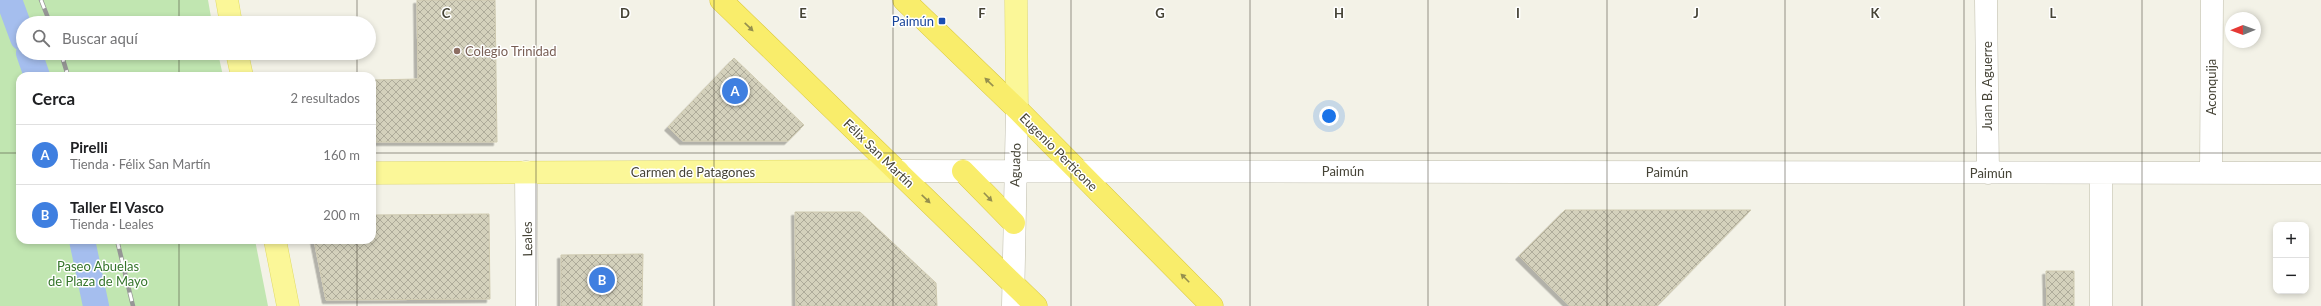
<!DOCTYPE html>
<html lang="es">
<head>
<meta charset="utf-8">
<style>
  body { margin:0; font-family:Lato,sans-serif; background:#f2f2f2; color:#202124 }
  .controls { position:absolute; right:12px; bottom:12px; display:grid; overflow:hidden; border-radius:8px; box-shadow:0 2px 6px #0003 }
  .controls button { width:36px; height:36px; display:grid; place-items:center; padding:0; border:0; border-bottom:1px solid #e0e0e0; background:#fff; color:#202124; font:20px sans-serif }
  .compass { position:absolute; left:2225px; top:12px; width:36px; height:36px; border-radius:50%; background:#fff; box-shadow:0 2px 6px #0003; rotate:269deg }
  .you { position:absolute; left:1329px; top:116px; width:14px; height:14px; margin:-10px; border:3px solid #fff; border-radius:50%; background:#1a73e8; box-shadow:0 0 0 6px #1a73e833 }
  .badge { display:grid; place-items:center; width:26px; height:26px; border-radius:50%; background:#7f4621; color:#fff; font-size:13px; font-weight:700 }
  .pin { position:absolute; translate:-50% -50%; border:2px solid #fff; box-shadow:0 1px 4px #0006 }
  .list { margin:0; padding:0; list-style:none }
  h2 { display:flex; justify-content:space-between; align-items:center; height:52px; margin:0; padding:0 16px; font-size:17px }
  h2 small { font-size:13px; font-weight:400; color:#757577 }
  .list li { display:grid; grid-template-columns:26px 1fr auto; gap:12px; align-items:center; box-sizing:border-box; height:60px; padding:0 16px; border-top:1px solid #e0e0e0 }
  .list b { display:block; font-size:15px; white-space:nowrap }
  .list p { margin:0; font-size:13px; white-space:nowrap; color:#757577 }
  .list em { font-size:13px; font-style:normal; color:#757577 }
  .icon { flex:none; width:22px; height:22px; fill:none; stroke:currentColor; stroke-width:2; stroke-linecap:round; stroke-linejoin:round }
  .map { position:relative; flex:none; width:2321px; height:306px; overflow:hidden }
  .search { position:absolute; background:#fff; box-shadow:0 2px 6px #0003; left:16px; top:16px; width:360px; height:44px; display:flex; align-items:center; gap:10px; box-sizing:border-box; padding:0 14px; border-radius:22px; color:#757577; font-size:15px }
  .panel { position:absolute; background:#fff; box-shadow:0 2px 6px #0003; left:16px; top:72px; width:360px; height:172px; border-radius:12px }
  .map>svg:first-child { display:block }
  .park { fill:#c1e6b1 }
  .lines { fill:none; stroke-linecap:round; stroke-linejoin:round }
  .canal { stroke:#a5beee; stroke-width:26 }
  .building { fill:url(#building-cross-hatch); stroke:#cfcab0; filter:url(#shadow) }
  .minor-casing { stroke:#bebcaa; stroke-width:23 }
  .major-casing { stroke:#e0da68; stroke-width:23 }
  .highway-casing { stroke:#d8c63b; stroke-width:23 }
  .minor { stroke:#fff; stroke-width:22 }
  .major { stroke:#fbf798; stroke-width:22 }
  .highway { stroke:#f9ed6b; stroke-width:22 }
  .rail-casing { stroke:#969696; stroke-width:4.5 }
  .rail { stroke:#fff; stroke-width:3; stroke-dasharray:9; stroke-linecap:butt }
  .oneway { fill:#96904e }
  .grid { fill:none; stroke:#454336; stroke-width:1; stroke-opacity:0.55 }
  .transit-dot { fill:#1a4fb4; stroke:#fff; stroke-width:1.5 }
  .education-dot { fill:#8d6e63; stroke:#fff; stroke-width:1.5 }
  .labels { text-anchor:middle; dominant-baseline:central; stroke-width:3; stroke-linejoin:round; paint-order:stroke }
  .transit-label { font-size:13px; fill:#164399; stroke:#fff; text-anchor:end }
  .education-label { font-size:13px; fill:#785e54; stroke:#fff; text-anchor:start }
  .street-label { font-size:13px; fill:#454336; stroke:#fff }
  .park-label { font-size:13px; fill:#35752b; stroke:#fff }
  .grid-label { font-size:13px; text-anchor:middle; font-weight:bold; fill:#454336; stroke:#fff; stroke-width:3; stroke-linejoin:round; paint-order:stroke }
</style>
</head>
<body>
<div class="map">
<svg width="2321" height="306" viewBox="0 0 2321 306">
  <defs>
    <pattern id="building-cross-hatch" width="8" height="8" patternUnits="userSpaceOnUse"><rect width="8" height="8" fill="#d4d1bc"/><path d="M0 0l8 8M0 8l8-8" fill="none" stroke="#aeab9a"/></pattern>
    <filter id="shadow"><feDropShadow dx="-3.5" dy="3.5" stdDeviation="0" flood-color="#0004"/></filter>
  </defs>
  <rect width="100%" height="100%" fill="#f3f2e7"/>
  <path class="park" d="M0,0H208L212,23H23V53H218L223,76H20V240H255L268,306H0Z"/>
  <g class="lines">
    <path class="canal" d="M9,0L23,38
      M29,53L37,76
      M82,240L96,306"/>
  </g>
  <path class="building" d="M417,0H495L497,142H372V80L418,79Z
    M734,58L804,125L788,141H683L668,127Z
    M1565,210H1751L1657,306H1570L1519,256Z
    M795,212H860L936,283L937,306H796Z
    M489,214L490,299L326,300L314,240H372V215Z
    M643,254L642,306H561V255Z
    M2046,271H2074V306H2047Z"/>
  <g class="lines">
    <defs>
      <path id="minor" d="M1986,0L1988,173
        M898,171L2321,173
        M526,172L527,306
        M2101,173V306
        M2211,173L2212,0
        M1013,306L1017,109"/>
      <path id="major" d="M227,0L231,23
        M1016,0L1017,109
        M237,53L242,76
        M372,173L898,171
        M275,240L288,306"/>
      <path id="highway" d="M721,0L1036,306
        M904,0L1017,109L1212,306
        M963,171L1014,223"/>
    </defs>
    <use href="#minor" class="minor-casing"/>
    <use href="#major" class="major-casing"/>
    <use href="#highway" class="highway-casing"/>
    <use href="#minor" class="minor"/>
    <use href="#major" class="major"/>
    <use href="#highway" class="highway"/>
    <defs>
      <path id="rail" d="M41,0L50,23
        M61,53L68,76
        M117,240L133,306"/>
    </defs>
    <use href="#rail" class="rail-casing"/>
    <use href="#rail" class="rail"/>
  </g>
  <defs><path id="oneway-solid" d="M-6-.8H1V-3.2L6.5 0L1 3.2V.8H-6Z"/></defs>
  <g class="oneway">
    <use href="#oneway-solid" transform="translate(749 27) rotate(44)"/>
    <use href="#oneway-solid" transform="translate(989 82) rotate(-136)"/>
    <use href="#oneway-solid" transform="translate(988 197) rotate(46)"/>
    <use href="#oneway-solid" transform="translate(926 199) rotate(44)"/>
    <use href="#oneway-solid" transform="translate(1185 278) rotate(-135)"/>
  </g>
  <path class="grid" d="M179,0V23M357,0V23M536,0V306M714,0V306M893,0V306M1071,0V306M1250,0V306M1428,0V306M1607,0V306M1785,0V306M1964,0V306M2142,0V306M179,53V76M357,53V76M0,153H20M372,153H2321M179,240V306M357,240V306"/>
  <rect class="transit-dot" x="938" y="17" width="8" height="8" rx="2"/>
  <circle class="education-dot" cx="457" cy="51" r="4"/>
  <g class="labels">
    <g class="transit-label">
      <text x="934" y="21">Paimún</text>
    </g>
    <g class="education-label">
      <text x="465" y="51">Colegio Trinidad</text>
    </g>
    <g class="street-label">
      <text transform="translate(1987 86) rotate(-90)">Juan B. Aguerre</text>
      <text transform="translate(2211 87) rotate(-90)">Aconquija</text>
      <text transform="translate(1059 152) rotate(45)">Eugenio Perticone</text>
      <text transform="translate(879 153) rotate(44)">Félix San Martín</text>
      <text transform="translate(1015 165) rotate(-88)">Aguado</text>
      <text x="1343" y="171">Paimún</text>
      <text x="693" y="172">Carmen de Patagones</text>
      <text x="1667" y="172">Paimún</text>
      <text x="1991" y="173">Paimún</text>
      <text transform="translate(527 239) rotate(-91)">Leales</text>
    </g>
    <g class="park-label">
      <text x="98" y="266">Paseo Abuelas<tspan x="98" dy="15">de Plaza de Mayo</tspan></text>
    </g>
  </g>
  <g class="grid-label">
    <text x="446" y="18">C</text>
    <text x="625" y="18">D</text>
    <text x="803" y="18">E</text>
    <text x="982" y="18">F</text>
    <text x="1160" y="18">G</text>
    <text x="1339" y="18">H</text>
    <text x="1518" y="18">I</text>
    <text x="1696" y="18">J</text>
    <text x="1875" y="18">K</text>
    <text x="2053" y="18">L</text>
  </g>
</svg>
<div class="controls">
<button>+</button>
<button>−</button>
</div>
<svg class="compass" viewBox="-18 -18 36 36"><path d="M0-13l5 13h-10z" fill="#e53935"/><path d="M0 13l5-13h-10z" fill="#757577"/></svg>
<div class="you"></div>
<div class="pin badge" style="left:735px;top:91px;background:#3f7fe0">A</div>
<div class="pin badge" style="left:602px;top:280px;background:#3f7fe0">B</div>
<div class="search"><svg class="icon" aria-label="search" viewBox="0 0 24 24"><circle cx="10" cy="10" r="6"/><path d="M15 15l6 6"/></svg>Buscar aquí</div>
<section class="panel">
<h2>Cerca<small>2 resultados</small></h2>
<ul class="list">
<li><span class="badge" style="background:#3f7fe0">A</span><div><b>Pirelli</b><p>Tienda · Félix San Martín</p></div><em>160 m</em></li>
<li><span class="badge" style="background:#3f7fe0">B</span><div><b>Taller El Vasco</b><p>Tienda · Leales</p></div><em>200 m</em></li>
</ul>
</section>
</div>
</body>
</html>
